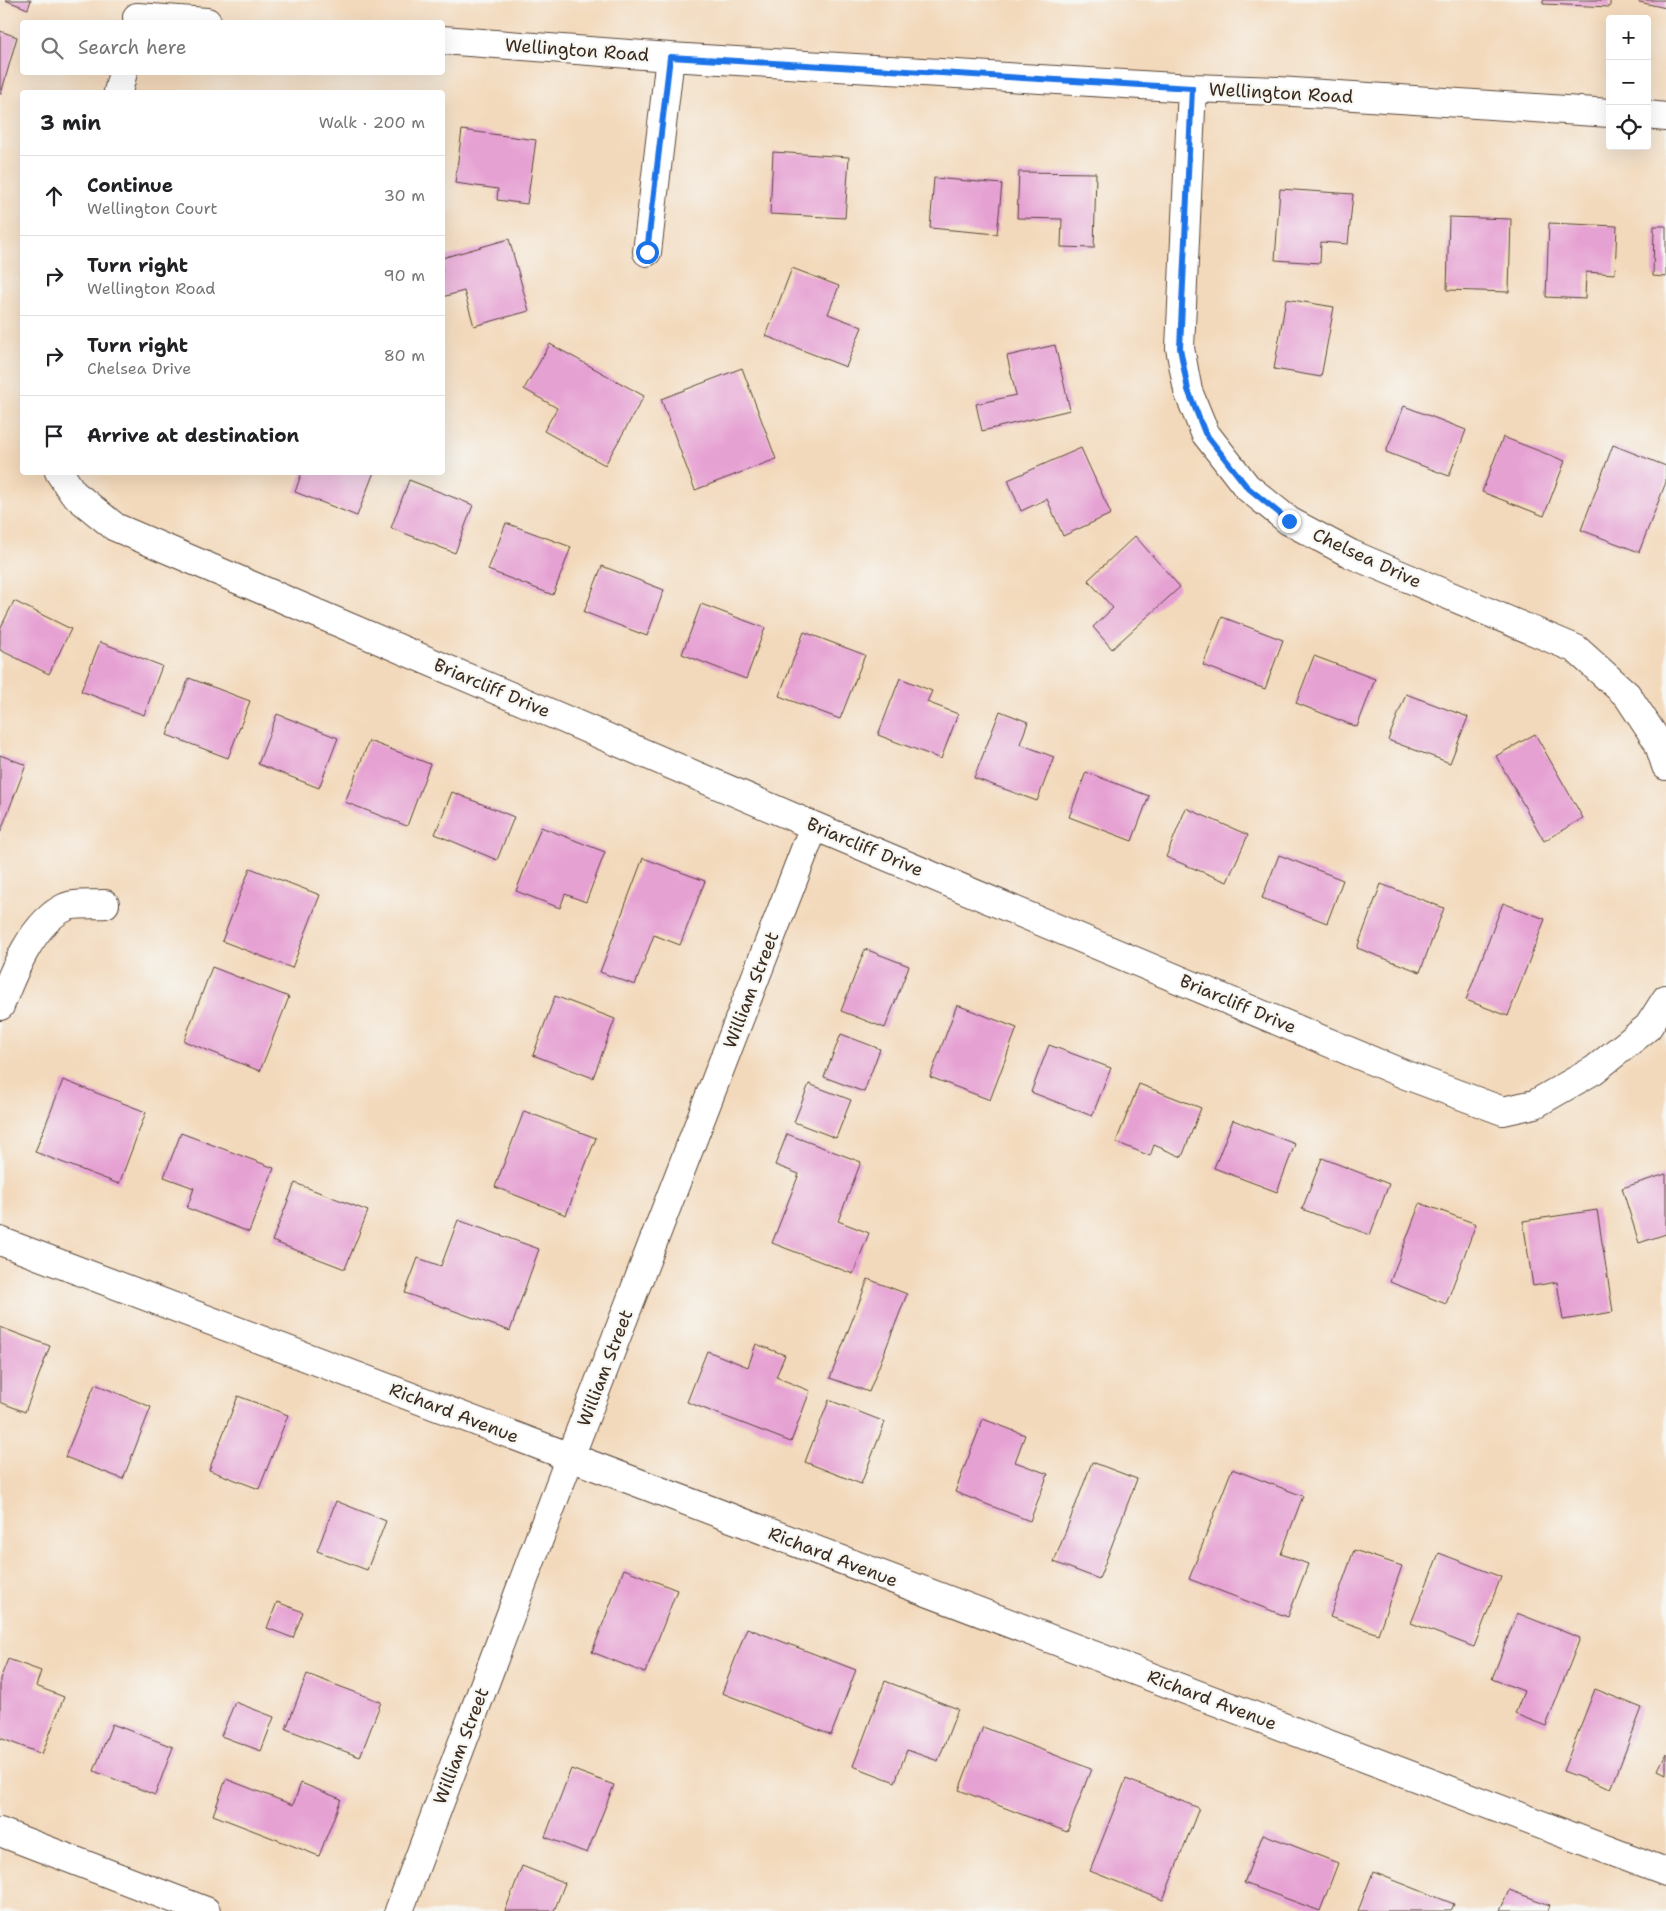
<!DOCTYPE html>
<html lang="en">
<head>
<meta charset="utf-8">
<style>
  body { margin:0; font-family:"Shantell Sans",sans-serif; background:#f2f2f2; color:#202124 }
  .controls { position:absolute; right:15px; top:15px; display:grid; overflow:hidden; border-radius:5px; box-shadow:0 5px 20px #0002 }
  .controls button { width:45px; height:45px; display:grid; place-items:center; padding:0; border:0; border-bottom:1px solid #e0e0e0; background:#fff; color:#202124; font:25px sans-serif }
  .stop { position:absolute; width:15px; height:15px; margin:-11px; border:4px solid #1a73e8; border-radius:50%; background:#fff }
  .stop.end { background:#1a73e8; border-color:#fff; box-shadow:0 1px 5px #0008 }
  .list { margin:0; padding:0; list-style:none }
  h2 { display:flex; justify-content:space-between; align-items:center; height:65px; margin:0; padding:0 20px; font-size:21px }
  h2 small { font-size:16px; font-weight:400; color:#757577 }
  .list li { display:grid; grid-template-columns:32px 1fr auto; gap:15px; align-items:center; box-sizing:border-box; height:80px; padding:0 20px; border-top:1px solid #e0e0e0 }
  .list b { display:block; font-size:19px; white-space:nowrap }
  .list p { margin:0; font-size:16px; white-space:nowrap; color:#757577 }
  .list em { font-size:16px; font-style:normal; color:#757577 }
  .icon { flex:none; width:28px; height:28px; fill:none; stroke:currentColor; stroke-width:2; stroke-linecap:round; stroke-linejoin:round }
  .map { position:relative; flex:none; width:1666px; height:1911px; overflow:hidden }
  .search { position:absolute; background:#fff; box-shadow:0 5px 20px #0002; left:20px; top:20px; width:425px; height:55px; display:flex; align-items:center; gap:12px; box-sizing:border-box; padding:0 18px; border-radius:5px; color:#757577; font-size:19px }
  .panel { position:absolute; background:#fff; box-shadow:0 5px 20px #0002; left:20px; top:90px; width:425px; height:385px; border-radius:5px }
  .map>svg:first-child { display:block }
  .building { fill:#e6a1d3 }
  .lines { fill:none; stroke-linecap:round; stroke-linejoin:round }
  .street-casing { stroke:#574436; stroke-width:30 }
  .street { stroke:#fff; stroke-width:28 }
  .route { stroke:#1a73e8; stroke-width:6 }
  .labels { text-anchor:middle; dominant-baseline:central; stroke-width:4.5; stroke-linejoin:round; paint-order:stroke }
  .street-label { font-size:18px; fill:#3b2a1e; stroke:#f6f6f2 }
</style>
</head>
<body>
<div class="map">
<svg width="1666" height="1911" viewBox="0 0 1666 1911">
  <rect width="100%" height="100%" fill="#f6f6f2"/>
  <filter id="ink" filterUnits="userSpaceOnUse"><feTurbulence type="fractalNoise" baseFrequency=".02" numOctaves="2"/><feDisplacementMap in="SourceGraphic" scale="10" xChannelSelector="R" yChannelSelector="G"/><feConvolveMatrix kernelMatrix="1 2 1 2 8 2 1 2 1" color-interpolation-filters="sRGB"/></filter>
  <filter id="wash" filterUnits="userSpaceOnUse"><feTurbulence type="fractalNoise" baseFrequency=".0096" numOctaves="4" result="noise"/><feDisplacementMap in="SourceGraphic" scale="20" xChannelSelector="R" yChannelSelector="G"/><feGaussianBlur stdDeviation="1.12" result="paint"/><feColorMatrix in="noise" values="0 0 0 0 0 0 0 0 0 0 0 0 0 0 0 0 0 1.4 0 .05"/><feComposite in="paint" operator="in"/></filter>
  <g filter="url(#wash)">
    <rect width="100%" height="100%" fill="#f3d9bb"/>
    <g id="blocks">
      <path class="building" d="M5,0H31L28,9Z
        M1543,0H1610V7L1543,4Z
        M1639,0H1666V8L1639,2Z
        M0,31L17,37L1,94H0Z
        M462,130L536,140L527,204L497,200L498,189L455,183Z
        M773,152L849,157L845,218L770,214Z
        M1019,172L1096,173L1094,248L1061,247L1062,219L1017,218Z
        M934,178L1002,184L997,234L930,228Z
        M1280,189L1353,194L1348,244L1321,242L1320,263L1275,260Z
        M1449,217L1511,219L1509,292L1447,290Z
        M1549,223L1617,226L1615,274L1586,272L1585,299L1546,297Z
        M1654,226H1666V277L1653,276Z
        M509,239L529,311L474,326L464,291L442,297V258Z
        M792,268L839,286L828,314L862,327L846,367L766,336Z
        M1286,299L1334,307L1321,377L1274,369Z
        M550,344L644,396L605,465L544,431L557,408L524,389Z
        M1055,345L1070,410L982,431L976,404L1016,395L1007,356Z
        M742,368L776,459L695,490L661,399Z
        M1404,406L1466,430L1449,476L1386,452Z
        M1503,437L1565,461L1544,516L1482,492Z
        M1613,445L1666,466V482L1639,552L1581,530Z
        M1081,448L1111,514L1063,536L1047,499L1021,511L1008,480Z
        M302,472H374L357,516L295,492Z
        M409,480L473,505L455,553L391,528Z
        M506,523L571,547L553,595L488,570Z
        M1135,536L1180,587L1112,649L1093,627L1113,608L1088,580Z
        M602,566L664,590L647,636L584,612Z
        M14,601L71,629L49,674L0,650V629Z
        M701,604L765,628L746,679L682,654Z
        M1222,617L1283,640L1265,689L1203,665Z
        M804,632L865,655L840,719L779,696Z
        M100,642L162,666L144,715L81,691Z
        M1314,656L1375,679L1357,727L1296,703Z
        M189,678L250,701L228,758L167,735Z
        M900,678L932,691L927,702L958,714L941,759L878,735Z
        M1406,694L1468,717L1450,763L1388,740Z
        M1000,711L1028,722L1020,744L1054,757L1037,801L974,778Z
        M277,714L338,738L319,788L258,764Z
        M1535,734L1583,818L1544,841L1496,756Z
        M369,741L430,764L407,826L345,802Z
        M0,755L26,765L0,833Z
        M1086,772L1149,796L1132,841L1069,817Z
        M452,792L514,817L497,860L435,834Z
        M1186,808L1248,835L1227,882L1166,857Z
        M541,827L605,852L586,902L565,894L560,908L516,891Z
        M1279,855L1343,880L1327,923L1262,898Z
        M643,858L705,881L680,945L654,935L635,985L600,972Z
        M250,868L320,895L292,968L222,941Z
        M1381,884L1444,908L1420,972L1357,948Z
        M1503,903L1545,919L1508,1016L1466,1000Z
        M865,949L909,966L885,1028L841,1011Z
        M212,967L289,997L260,1071L184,1041Z
        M555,996L615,1019L593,1078L533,1055Z
        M957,1005L1017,1028L990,1100L930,1077Z
        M841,1034L880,1049L864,1092L824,1077Z
        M1049,1045L1111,1068L1092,1116L1031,1092Z
        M63,1080L146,1112L119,1184L35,1152Z
        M809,1084L851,1100L836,1138L794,1122Z
        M1139,1084L1201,1108L1182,1157L1154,1145L1150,1156L1116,1142Z
        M524,1111L596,1138L566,1215L495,1187Z
        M1233,1120L1295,1144L1277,1192L1214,1168Z
        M181,1133L274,1168L249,1232L187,1208L194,1188L164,1177Z
        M787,1134L861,1162L838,1221L869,1233L853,1274L772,1243L799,1174L775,1165Z
        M1322,1158L1389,1184L1370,1235L1302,1209Z
        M1666,1174V1234L1639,1243L1622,1188Z
        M295,1183L368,1211L345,1269L272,1241Z
        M1420,1203L1476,1224L1446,1304L1390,1282Z
        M1597,1210L1613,1312L1563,1320L1557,1282L1533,1286L1523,1221Z
        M458,1220L539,1249L510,1331L405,1293L418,1258L441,1266Z
        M868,1279L907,1294L869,1392L830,1378Z
        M0,1327L50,1346L25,1412L0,1402Z
        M756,1344L785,1355L776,1377L810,1391L791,1442L687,1402L707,1351L748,1367Z
        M95,1384L151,1407L123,1479L65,1457Z
        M238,1396L288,1415L259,1489L209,1470Z
        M829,1400L885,1422L861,1484L805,1462Z
        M983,1419L1025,1435L1015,1462L1048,1474L1030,1521L955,1492Z
        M1092,1462L1137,1479L1099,1579L1054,1562Z
        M1232,1469L1303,1496L1281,1554L1308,1564L1288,1617L1189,1579Z
        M336,1501L386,1521L367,1570L317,1551Z
        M1354,1550L1402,1566L1378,1634L1330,1617Z
        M1439,1553L1501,1577L1474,1647L1411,1623Z
        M624,1569L677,1590L645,1673L592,1652Z
        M277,1602L303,1612L293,1638L267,1628Z
        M1517,1613L1580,1638L1546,1726L1515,1714L1524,1691L1492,1679Z
        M747,1628L856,1670L831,1735L722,1693Z
        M8,1659L41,1671L36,1686L64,1697L42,1754L0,1738V1679Z
        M307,1674L381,1702L360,1757L286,1729Z
        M885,1681L958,1709L938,1761L907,1750L895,1782L853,1766Z
        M1595,1689L1642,1708L1611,1789L1563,1771Z
        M235,1702L274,1717L261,1751L221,1736Z
        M112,1724L173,1747L155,1795L94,1771Z
        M983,1727L1091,1769L1067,1832L959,1790Z
        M1666,1753V1774L1658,1770Z
        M571,1769L614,1785L587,1853L545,1837Z
        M226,1779L293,1805L301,1783L341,1799L319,1856L213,1815Z
        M1126,1779L1199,1808L1163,1900L1090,1871Z
        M1263,1834L1338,1863L1320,1911L1244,1883Z
        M522,1866L565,1883L554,1911H505Z
        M1373,1872L1454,1904L1451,1911H1358Z
        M1509,1890L1550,1905L1548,1911H1500Z"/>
    </g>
  </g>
  <g filter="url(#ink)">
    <use href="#blocks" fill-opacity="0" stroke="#574436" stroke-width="1"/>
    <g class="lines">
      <defs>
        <path id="street" d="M137,17L207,22
          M442,40L670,57L1192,88L1278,91L1610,113
          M1192,88L1180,348L1188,391L1205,433L1247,487L1289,521L1351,554L1576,649L1627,695L1658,742L1666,766
          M118,92L123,72
          M1647,115L1666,117
          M647,252L670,57
          M59,472L73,493L115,527L814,826L1406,1075L1503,1111L1535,1104L1594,1070L1648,1027L1666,999
          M0,1006C12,974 33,921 66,907C74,903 95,905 105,904
          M0,1241L1666,1872
          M0,1832L206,1911
          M399,1911L570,1457L814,826"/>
      </defs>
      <use href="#street" class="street-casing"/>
      <use href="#street" class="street"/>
    </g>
  </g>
  <g class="lines" filter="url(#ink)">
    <path class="route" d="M647,252L670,57L1192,88L1180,348L1188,390L1205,433L1247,487L1289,521"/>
  </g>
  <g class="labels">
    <g class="street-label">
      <text transform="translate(577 50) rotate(4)">Wellington Road</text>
      <text transform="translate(1281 93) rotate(3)">Wellington Road</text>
      <text transform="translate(1367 558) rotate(25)">Chelsea Drive</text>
      <text transform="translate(492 688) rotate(23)">Briarcliff Drive</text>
      <text transform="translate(865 847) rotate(23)">Briarcliff Drive</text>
      <text transform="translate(751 990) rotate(-69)">William Street</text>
      <text transform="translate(1238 1004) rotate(23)">Briarcliff Drive</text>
      <text transform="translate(605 1368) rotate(-69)">William Street</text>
      <text transform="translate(454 1413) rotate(21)">Richard Avenue</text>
      <text transform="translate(833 1557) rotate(21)">Richard Avenue</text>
      <text transform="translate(1212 1700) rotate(21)">Richard Avenue</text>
      <text transform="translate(461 1746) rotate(-69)">William Street</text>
    </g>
  </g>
</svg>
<div class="controls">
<button>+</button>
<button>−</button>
<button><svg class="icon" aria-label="locate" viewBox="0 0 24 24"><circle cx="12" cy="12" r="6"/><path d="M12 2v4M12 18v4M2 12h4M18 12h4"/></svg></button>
</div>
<div class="stop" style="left:647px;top:252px"></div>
<div class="stop end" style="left:1289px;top:521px"></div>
<div class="search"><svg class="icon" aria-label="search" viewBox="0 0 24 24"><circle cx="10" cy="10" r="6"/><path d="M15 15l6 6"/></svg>Search here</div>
<section class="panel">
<h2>3 min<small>Walk · 200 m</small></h2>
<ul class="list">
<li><svg class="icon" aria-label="ahead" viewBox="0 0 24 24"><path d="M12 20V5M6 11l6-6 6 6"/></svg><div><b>Continue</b><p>Wellington Court</p></div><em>30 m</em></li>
<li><svg class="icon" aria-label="right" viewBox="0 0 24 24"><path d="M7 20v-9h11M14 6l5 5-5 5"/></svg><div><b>Turn right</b><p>Wellington Road</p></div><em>90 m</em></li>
<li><svg class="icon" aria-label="right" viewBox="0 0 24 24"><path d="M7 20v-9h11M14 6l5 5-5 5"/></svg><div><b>Turn right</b><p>Chelsea Drive</p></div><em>80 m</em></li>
<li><svg class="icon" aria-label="arrive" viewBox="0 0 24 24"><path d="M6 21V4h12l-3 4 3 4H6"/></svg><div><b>Arrive at destination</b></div></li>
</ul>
</section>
</div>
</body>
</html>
